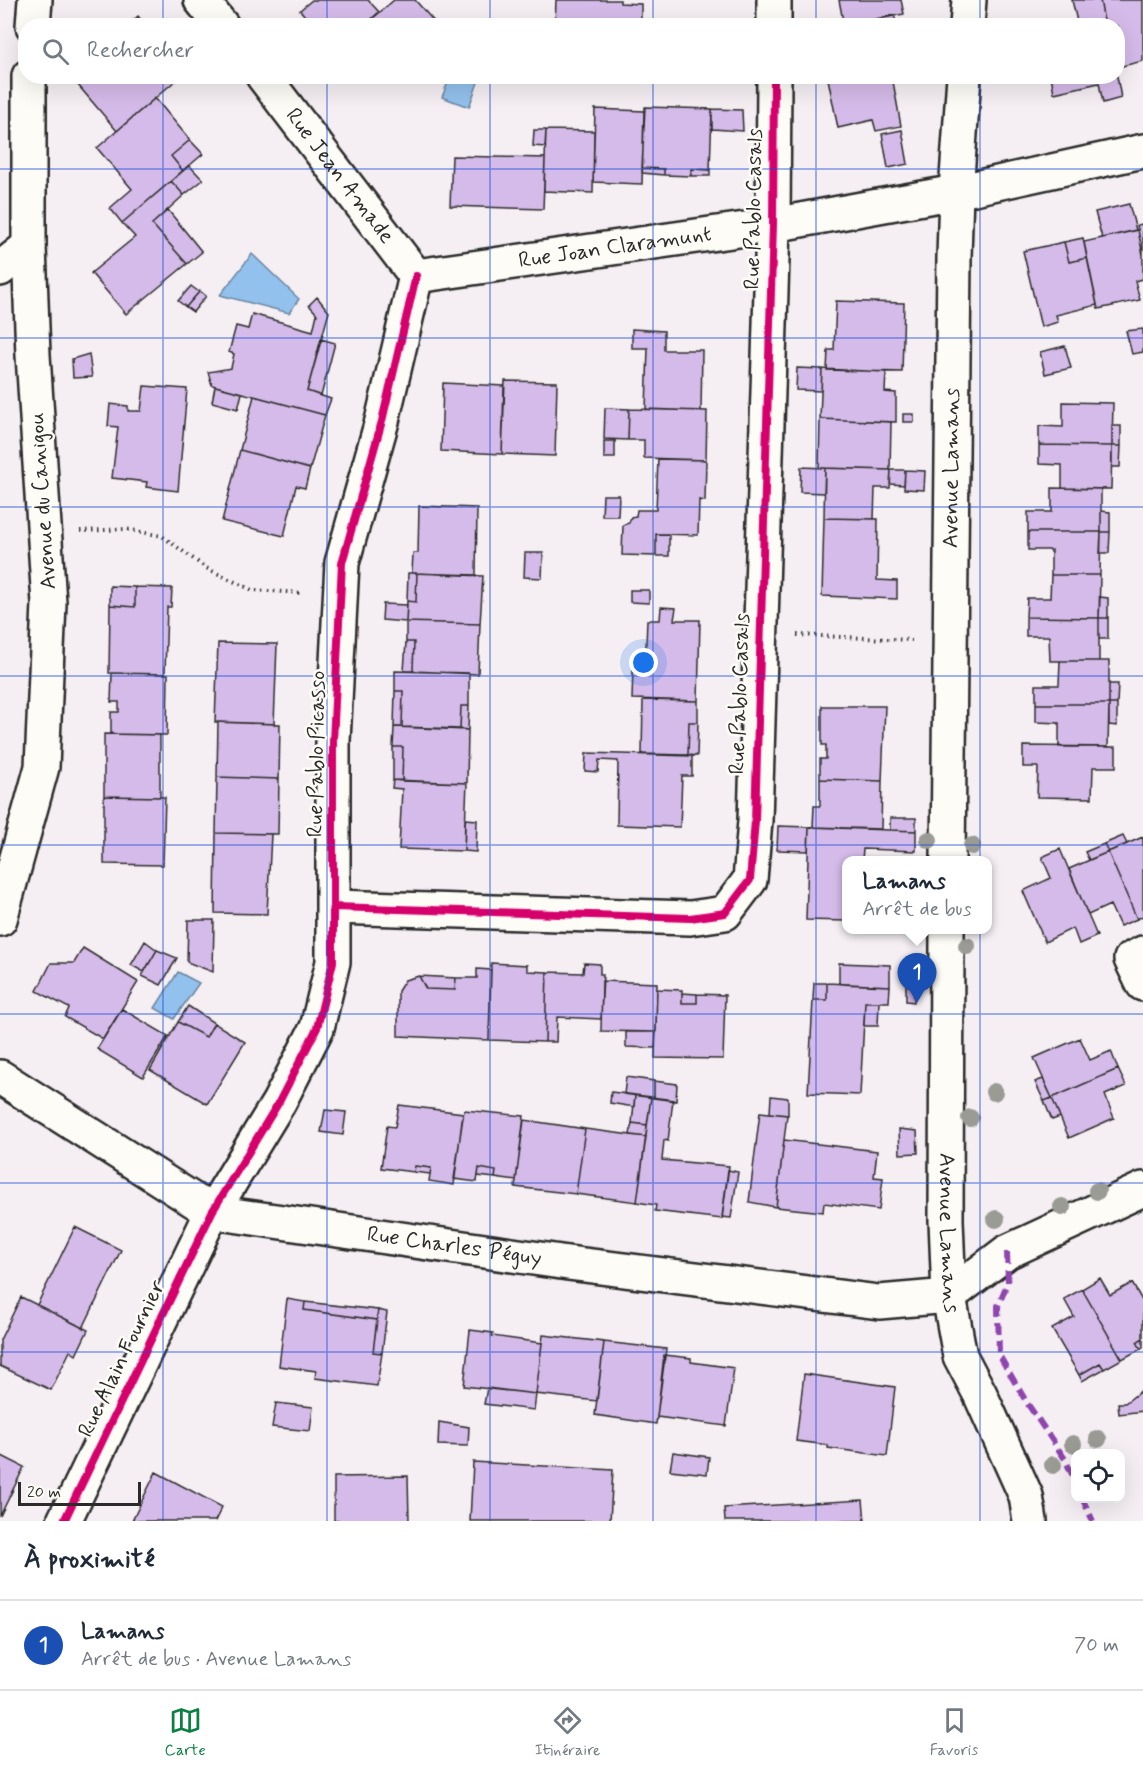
<!DOCTYPE html>
<html lang="fr">
<head>
<meta charset="utf-8">
<style>
  body { margin:0; font-family:Mynerve,sans-serif; background:#f6f6f7; color:#1f2937 }
  .controls { position:absolute; right:18px; bottom:18px; display:grid; overflow:hidden; border-radius:12px; box-shadow:0 6px 24px #0002 }
  .controls button { width:54px; height:54px; display:grid; place-items:center; padding:0; border:0; border-bottom:2px solid #e0e1e3; background:#fff; color:#1f2937; font:30px sans-serif }
  .scale { position:absolute; left:18px; bottom:15px; width:123px; box-sizing:border-box; padding-left:6px; border:3px solid #2b2b2b; border-top:0; font-size:16px; line-height:21px; white-space:nowrap; color:#2b2b2b; -webkit-text-stroke:4px #fdfcf7; paint-order:stroke }
  .you { position:absolute; left:644px; top:663px; width:21px; height:21px; margin:-15px; border:4px solid #fff; border-radius:50%; background:#1a73e8; box-shadow:0 0 0 9px #1a73e833 }
  .badge { display:grid; place-items:center; width:39px; height:39px; border-radius:50%; background:#0b8043; color:#fff; font-size:20px; font-weight:700 }
  .pin { position:absolute; translate:-50% -50px; filter:drop-shadow(0 2px 3px #0008) }
  .pin::after { content:''; position:absolute; top:32px; width:21px; height:18px; background:inherit; clip-path:polygon(0 0,100% 0,50% 100%) }
  .popup { position:absolute; left:842px; top:856px; width:150px; height:78px; box-sizing:border-box; display:grid; place-content:center; border-radius:12px; background:#fff; filter:drop-shadow(0 2px 4px #0005); font-size:20px; white-space:nowrap; color:#747a83 }
  .popup b { font-size:22px; color:#1f2937 }
  .popup::after { content:''; position:absolute; left:50%; top:100%; margin-left:-12px; border:12px solid transparent; border-top-color:#fff }
  .list { margin:0; padding:0; list-style:none }
  h2 { display:flex; justify-content:space-between; align-items:center; height:78px; margin:0; padding:0 24px; font-size:26px }
  h2 small { font-size:20px; font-weight:400; color:#747a83 }
  .list li { display:grid; grid-template-columns:39px 1fr auto; gap:18px; align-items:center; box-sizing:border-box; height:90px; padding:0 24px; border-top:2px solid #e0e1e3 }
  .list b { display:block; font-size:22px; white-space:nowrap }
  .list p { margin:0; font-size:20px; white-space:nowrap; color:#747a83 }
  .list em { font-size:20px; font-style:normal; color:#747a83 }
  .icon { flex:none; width:33px; height:33px; fill:none; stroke:currentColor; stroke-width:2; stroke-linecap:round; stroke-linejoin:round }
  .map { position:relative; flex:none; width:1143px; height:1521px; overflow:hidden }
  .search { position:absolute; background:#fff; box-shadow:0 6px 24px #0002; left:18px; right:18px; top:18px; height:66px; display:flex; align-items:center; gap:15px; box-sizing:border-box; padding:0 21px; border-radius:24px; color:#747a83; font-size:22px }
  .sheet { height:168px; background:#fff }
  nav { display:flex; justify-content:space-around; align-items:center; box-sizing:border-box; height:84px; border-top:2px solid #e0e1e3; background:#fff; font-size:16px; color:#747a83 }
  nav a { display:grid; justify-items:center; gap:3px }
  nav .on { color:#0b8043 }
  .map>svg:first-child { display:block }
  .water { fill:#93c1ed; stroke:#69859f; stroke-width:1.5 }
  .building { fill:#d5bbe9; stroke:#2b2b2b; stroke-width:1.5 }
  .lines { fill:none; stroke-linecap:round; stroke-linejoin:round }
  .minor-casing { stroke:#2b2b2b; stroke-width:38 }
  .path { stroke:#2b2b2b; stroke-width:4; stroke-dasharray:1.5 4.5; stroke-linecap:butt }
  .minor { stroke:#fdfcf7; stroke-width:33 }
  .quiet { stroke:#8e44ad; stroke-width:6; stroke-dasharray:12 6; stroke-linecap:butt }
  .cycleway-casing { stroke:#fdfcf7; stroke-width:11 }
  .cycleway { stroke:#d6006c; stroke-width:8 }
  .tree { fill:#9a9b94 }
  .grid { fill:none; stroke:#1d4ed8; stroke-width:1.5; stroke-opacity:0.55 }
  .labels { text-anchor:middle; dominant-baseline:central; stroke-width:5; stroke-linejoin:round; paint-order:stroke }
  .street-label { font-size:22px; fill:#2b2b2b; stroke:#fdfcf7 }
</style>
</head>
<body>
<div class="map">
<svg width="1143" height="1521" viewBox="0 0 1143 1521">
  <rect width="100%" height="100%" fill="#f5eff4"/>
  <filter id="ink" filterUnits="userSpaceOnUse"><feTurbulence type="fractalNoise" baseFrequency=".0167" numOctaves="2"/><feDisplacementMap in="SourceGraphic" scale="12" xChannelSelector="R" yChannelSelector="G"/><feConvolveMatrix kernelMatrix="1 2 1 2 8 2 1 2 1" color-interpolation-filters="sRGB"/></filter>
  <g filter="url(#ink)">
    <path class="water" d="M450,77H480L469,107L442,97Z
      M252,254L299,299L289,313L220,295Z
      M178,972L199,983L174,1019L155,1008Z"/>
    <path class="building" d="M312,0H368L379,12L364,26H313L300,10Z
      M394,0H415L438,26H364Z
      M556,0H620V3L641,4V26H555Z
      M839,0H901L904,14L844,26Z
      M1072,0H1100L1105,26H1078Z
      M1100,0H1143V61L1118,67V26H1105Z
      M894,15L897,26H848V25Z
      M138,16L146,26H127Z
      M88,76H171L175,81L117,131L78,85Z
      M384,76H398L390,83Z
      M892,76L901,126L876,131L873,120L838,128L828,79L842,76Z
      M1051,76H1117L1121,98L1103,103L1099,83L1054,93Z
      M155,98L190,140L171,156L183,171L122,223L110,208L132,189L97,148Z
      M645,107L712,109L710,170L691,169V176L664,175V169L642,168Z
      M595,109L644,111L642,184L593,182Z
      M712,109L742,110L743,131L712,129Z
      M534,130H546L545,147L533,146Z
      M546,130L594,131L593,193L544,191Z
      M902,130L908,164L888,168L882,134Z
      M190,140L203,154L183,171L171,156Z
      M452,156L545,158L543,209L450,206Z
      M189,165L203,180L184,195L171,181Z
      M642,168L664,169V175L642,173Z
      M691,169L710,170V176H691Z
      M171,181L184,195L152,224L187,264L126,314L91,273L135,237L122,223Z
      M1129,204L1136,230L1102,238L1095,212Z
      M168,210L202,252L187,264L152,224Z
      M1143,224V255L1137,225Z
      M1138,230L1143,255V279L1135,281L1140,300L1098,309L1084,242Z
      M1083,238L1087,258L1069,262L1064,242Z
      M1064,242L1069,262L1087,258L1097,305L1056,315L1058,322L1041,327L1023,251Z
      M191,286L199,292L186,307L178,301Z
      M200,291L206,296L193,312L186,307Z
      M317,297L329,312L307,391L331,399L325,415L212,385L208,372L231,368L234,354L229,352L236,326L248,329L252,314L313,331L317,314L309,305Z
      M836,301L904,303L902,372L827,370L828,350H834Z
      M632,329L664,331V350H702L701,411L646,409L648,348H632Z
      M1143,329V352L1132,354L1126,331Z
      M321,339L335,343L321,396L307,391Z
      M1065,346L1071,368L1045,374L1040,352Z
      M89,354L92,377L73,378L72,359Z
      M797,368L822,369L821,391L796,390Z
      M822,369L886,372L885,392L896,393V422L820,419Z
      M505,381L557,382L555,456L502,454Z
      M443,383L504,386L502,454L441,451Z
      M144,386L187,389L178,491L146,487L147,482L112,478L118,427L108,426L110,404L128,406V411H141Z
      M215,386L242,393L238,409L212,402Z
      M254,396L325,415L310,469L240,450Z
      M1063,402L1113,403L1112,446L1039,445V426L1063,427Z
      M605,408L629,409L628,440L604,439Z
      M629,409L707,411L706,460L644,458V440H628Z
      M903,414H914V422H903Z
      M820,419L891,422L890,470L819,468Z
      M1112,426H1121V446H1112Z
      M604,441H615V458H604Z
      M1039,445L1112,446L1111,489L1062,488V465L1039,464Z
      M1112,446H1121L1120,467H1112Z
      M240,450L310,469L305,488L296,486L284,536L222,521Z
      M658,459L706,460L705,501L699,500L698,535L656,534V556L622,555L623,525L629,523L631,517L636,516L637,510H656Z
      M801,467L825,468L824,493L800,492Z
      M825,468L891,470L890,488H875L874,519L824,518Z
      M891,470H905L904,485L890,484Z
      M905,470L925,471L924,490L904,489Z
      M1052,488L1101,489V532H1028V512H1052Z
      M603,495H619L618,516H602Z
      M419,506L477,508L476,575L412,573L413,553H418Z
      M1101,511L1110,512V532H1101Z
      M824,518L878,519L877,580L897,581V599L822,596Z
      M1028,532H1101L1100,575H1051V550H1028Z
      M1101,532H1110L1109,553H1100Z
      M656,534H669V556H656Z
      M525,553H543L542,578L524,577Z
      M408,573H417L416,602L407,601Z
      M417,573L483,576L480,624L406,622L407,601L416,602Z
      M1051,575H1100L1099,618L1026,617L1027,598H1050Z
      M110,586L135,587V607L110,605Z
      M135,587L172,588L171,607H167L165,674L109,673L110,605L135,607Z
      M630,590H649V603L630,602Z
      M1100,597L1108,598V618H1099Z
      M383,604L407,605L406,622L382,620Z
      M661,607L676,608L674,620H700L698,701L632,699L633,670H645L647,620H660Z
      M1026,617L1099,618V661H1050L1049,636H1026Z
      M1099,618H1108V639H1099Z
      M406,622L480,624L478,674L413,671L414,642H406Z
      M406,642H414L413,671H404Z
      M218,643L277,644L274,724L215,722Z
      M1060,661H1109V704H1036V685H1059Z
      M395,671L469,673V706H461L460,729L402,727L403,691H395Z
      M112,673L168,674L167,735L111,734V712H119V702H111Z
      M1109,684H1118L1117,704H1109Z
      M395,691H403L402,727H394Z
      M643,700L698,701V722H689L688,755L642,754Z
      M1036,704H1109L1108,747H1059V723L1036,722Z
      M1109,704H1117V726L1109,725Z
      M461,706H469L468,730L460,729Z
      M822,706H885L882,781L820,779V759H826V745H822Z
      M218,722L280,724L279,779L217,777Z
      M689,722H698L697,756L688,755Z
      M394,727L468,730L467,783L402,781L403,747H393Z
      M104,734L160,735V797L104,796Z
      M1023,746L1116,747V767H1093L1092,798L1037,797L1038,767H1023Z
      M393,747H403L402,781L393,780Z
      M586,753L692,756V776H682L680,827L617,825L618,761L599,760L598,772L585,771Z
      M217,777L279,779L278,834L216,833Z
      M820,779L882,781L881,829L813,827L814,806H820Z
      M393,780L467,783L464,851L399,849L402,789L392,788Z
      M104,796L165,797L163,865L104,864Z
      M890,818H916V831L890,830Z
      M465,819L477,820L476,852L464,851Z
      M778,826L809,827L808,851L777,850Z
      M809,827L916,831V851L863,849L862,860H846V921L806,920Z
      M216,833L271,834L267,914L215,913Z
      M1123,836L1127,844L1108,852L1104,844Z
      M1143,837V916L1137,919L1108,852Z
      M1104,844L1108,852L1089,860L1085,852Z
      M1060,849L1097,936L1079,944L1073,928L1045,942L1023,891L1051,878L1042,857Z
      M1108,852L1137,919L1120,926L1110,905L1088,915L1069,869Z
      M188,920H214L213,972L187,962Z
      M145,941L157,950L144,972L131,965Z
      M83,948L138,982L103,1039L65,1017L69,1008L37,991L51,963H74Z
      M157,950L177,958L161,985L142,976Z
      M906,960H913L914,1002L906,1001Z
      M491,963L527,965V971L547,972L545,1042L489,1040Z
      M584,963L600,964V974H603L601,1019L557,1017L556,1042H545L547,972L583,973Z
      M839,963L890,965V986L839,984Z
      M477,969L491,970L489,1040L398,1036V991L405,980L419,976L426,989L455,990L456,978H477Z
      M419,976L456,978L455,990L426,989Z
      M602,981L657,983L656,1032L601,1031Z
      M814,983H827V1000H813Z
      M827,983L890,986L889,1002H865L860,1095L808,1093L813,1000H827Z
      M657,989L682,990V1003H697V994L725,995L723,1059L655,1058Z
      M682,993L697,994V1003H682Z
      M865,1002H879L878,1026H864Z
      M188,1006L214,1023L206,1037L178,1022Z
      M122,1009L168,1036L143,1077L97,1049Z
      M178,1022L206,1037L214,1023L245,1042L207,1104L150,1070Z
      M626,1032H656L655,1048L626,1047Z
      M1080,1038L1090,1060L1111,1051L1118,1069L1052,1098L1034,1058Z
      M1118,1069L1126,1086L1105,1095L1114,1118L1069,1138L1052,1098Z
      M626,1077L654,1081V1098L624,1094Z
      M1043,1079L1052,1098L1044,1101L1035,1082Z
      M654,1081L677,1084L676,1101L654,1098Z
      M611,1092L635,1095L634,1107L610,1103Z
      M635,1095L651,1097L647,1125L632,1123Z
      M771,1096L788,1098V1115L770,1113Z
      M651,1097L673,1100L668,1141L664,1140L662,1160L729,1166L722,1219L655,1211L656,1205L637,1202Z
      M1052,1098L1060,1117L1052,1120L1044,1101Z
      M399,1105L463,1113L454,1185L429,1181L431,1168L415,1166L414,1172L381,1168L387,1126L395,1127Z
      M325,1110L346,1112L343,1135L321,1132Z
      M464,1110L524,1116L516,1181L495,1178L496,1171L479,1168L477,1182L454,1179Z
      M760,1112L787,1115L776,1207L749,1202Z
      M524,1120L585,1129L576,1194L515,1187Z
      M632,1123L647,1125L646,1137L630,1135Z
      M585,1129L646,1137L637,1202L576,1194Z
      M899,1129L917,1131L918,1153L900,1154Z
      M784,1140L877,1151L874,1177L883,1178L879,1210L824,1203L823,1212L776,1207Z
      M415,1166L431,1168L430,1174L414,1172Z
      M479,1168L496,1171L495,1178L478,1176Z
      M728,1170L738,1172L731,1218L722,1217Z
      M75,1227L121,1250L83,1328L37,1305Z
      M1100,1278L1110,1295L1132,1283L1143,1302V1338L1137,1342L1141,1349L1122,1359L1082,1289Z
      M1082,1289L1122,1359L1104,1369L1100,1363L1079,1375L1052,1329L1074,1317L1064,1299Z
      M21,1297L88,1330L76,1355L70,1351L51,1390L0,1366V1340Z
      M287,1299L305,1302L304,1310L377,1320L373,1352L382,1353L377,1386L315,1378L316,1371L279,1366Z
      M305,1302L378,1310L377,1320L304,1310Z
      M378,1310L387,1312L382,1353L373,1352Z
      M470,1330L493,1333L492,1336L542,1343L536,1394L464,1386Z
      M543,1335L604,1342L597,1401L536,1394Z
      M1143,1338V1347L1141,1349L1137,1342Z
      M604,1342L666,1349L656,1424L595,1415Z
      M664,1355L691,1358V1362L734,1368L726,1426L657,1417Z
      M1100,1363L1104,1369L1082,1381L1079,1375Z
      M804,1374L895,1387L887,1456L828,1448V1445L796,1441Z
      M487,1388L536,1394L534,1410L484,1404Z
      M1141,1391L1143,1395V1411L1119,1414L1118,1403H1125Z
      M276,1403L313,1407L310,1431L272,1427Z
      M439,1422L469,1427L468,1446L438,1445Z
      M673,1452L709,1457L707,1474L670,1470Z
      M0,1455L24,1467L0,1516Z
      M473,1462L613,1470L610,1521H470Z
      M156,1472L222,1507L215,1521H132Z
      M408,1476L409,1521H334V1477Z
      M863,1500L865,1521H725L724,1508Z"/>
    <g class="lines">
      <defs>
        <g id="minor">
          <path d="M201,0L222,26"/>
          <path d="M33,26L35,0"/>
          <path d="M774,26V0"/>
          <path d="M967,26L969,0"/>
          <path id="s1" d="M263,76L416,276"/>
          <path d="M0,269L29,246"/>
          <path id="s2" d="M416,276L773,225L956,192L1143,151"/>
          <path id="s3" d="M948,860L954,257L956,192L964,76"/>
          <path d="M334,907L690,918L725,913L750,880L755,821L773,225L774,76"/>
          <path d="M0,919L42,767L49,603L33,355L29,246V76"/>
          <path id="s4" d="M947,930L946,1220L949,1296L960,1356L980,1394L1026,1496L1030,1521"/>
          <path d="M1143,953L1131,959L1143,984"/>
          <path id="s5" d="M0,1077L212,1212L568,1263L879,1302L949,1296"/>
          <path d="M949,1296L1007,1252L1143,1189"/>
          <path d="M64,1521L212,1212L279,1102L317,1028L333,962V741L342,563L382,421L416,276"/>
        </g>
      </defs>
      <use href="#minor" class="minor-casing"/>
      <path class="path" d="M80,531L126,529L162,536L206,568L252,590L303,593
        M797,635L912,640"/>
      <use href="#minor" class="minor"/>
      <path class="quiet" d="M1007,1252L1008,1282L998,1306L999,1355L1027,1403L1065,1459L1076,1483
        M1082,1498L1093,1521"/>
      <defs>
        <path id="cycleway" d="M334,907L690,918L725,913L750,880L755,821L773,225L774,76
          M64,1521L212,1212L279,1102L317,1028L333,962V741L342,563L382,421L416,276"/>
      </defs>
      <use href="#cycleway" class="cycleway-casing"/>
      <use href="#cycleway" class="cycleway"/>
    </g>
    <g class="tree">
      <circle cx="929" cy="840" r="9"/>
      <circle cx="972" cy="846" r="9"/>
      <circle cx="967" cy="946" r="9"/>
      <circle cx="994" cy="1092" r="9"/>
      <circle cx="970" cy="1118" r="9"/>
      <circle cx="1097" cy="1191" r="9"/>
      <circle cx="1062" cy="1207" r="9"/>
      <circle cx="996" cy="1219" r="9"/>
      <circle cx="1098" cy="1439" r="9"/>
      <circle cx="1073" cy="1444" r="9"/>
      <circle cx="1053" cy="1465" r="9"/>
    </g>
  </g>
  <path class="grid" d="M163,0V26M327,0V26M490,0V26M653,0V26M816,0V26M980,0V26M163,76V1521M327,76V1521M490,76V1521M653,76V1521M816,76V1521M980,76V1521M0,169H1143M0,338H1143M0,507H1143M0,676H1143M0,845H1143M0,1014H1143M0,1183H1143M0,1352H1143"/>
  <g class="labels">
    <g class="street-label">
      <text stroke="none"><textPath href="#s1" startOffset="126">Rue Jean Amade</textPath></text>
      <text transform="translate(754 209) rotate(-89)">Rue Pablo Casals</text>
      <text stroke="none"><textPath href="#s2" startOffset="201">Rue Joan Claramunt</textPath></text>
      <text stroke="none"><textPath href="#s3" startOffset="392">Avenue Lamans</textPath></text>
      <text transform="translate(43 501) rotate(-94)">Avenue du Canigou</text>
      <text transform="translate(740 694) rotate(-88)">Rue Pablo Casals</text>
      <text transform="translate(317 754) rotate(-89)">Rue Pablo Picasso</text>
      <text stroke="none"><textPath href="#s4" startOffset="303">Avenue Lamans</textPath></text>
      <text stroke="none"><textPath href="#s5" startOffset="496">Rue Charles Péguy</textPath></text>
      <text transform="translate(122 1359) rotate(-64)">Rue Alain Fournier</text>
    </g>
  </g>
</svg>
<div class="controls">
<button><svg class="icon" aria-label="locate" viewBox="0 0 24 24"><circle cx="12" cy="12" r="6"/><path d="M12 2v4M12 18v4M2 12h4M18 12h4"/></svg></button>
</div>
<div class="scale">20 m</div>
<div class="you"></div>
<div class="pin badge" style="left:917px;top:1003px;background:#1a4fb4">1</div>
<div class="popup"><b>Lamans</b>Arrêt de bus</div>
<div class="search"><svg class="icon" aria-label="search" viewBox="0 0 24 24"><circle cx="10" cy="10" r="6"/><path d="M15 15l6 6"/></svg>Rechercher</div>
</div>
<section class="sheet">
<h2>À proximité<small></small></h2>
<ul class="list">
<li><span class="badge" style="background:#1a4fb4">1</span><div><b>Lamans</b><p>Arrêt de bus · Avenue Lamans</p></div><em>70 m</em></li>
</ul>
</section>
<nav>
<a class="on"><svg class="icon" aria-label="map" viewBox="0 0 24 24"><path d="M3 6l6-2 6 2 6-2v14l-6 2-6-2-6 2zM9 4v14M15 6v14"/></svg>Carte</a>
<a><svg class="icon" aria-label="directions" viewBox="0 0 24 24"><path d="M12 3l9 9-9 9-9-9zM9 14v-3h6M13 9l2 2-2 2"/></svg>Itinéraire</a>
<a><svg class="icon" aria-label="saved" viewBox="0 0 24 24"><path d="M7 4h10v16l-5-4-5 4z"/></svg>Favoris</a>
</nav>
</body>
</html>
